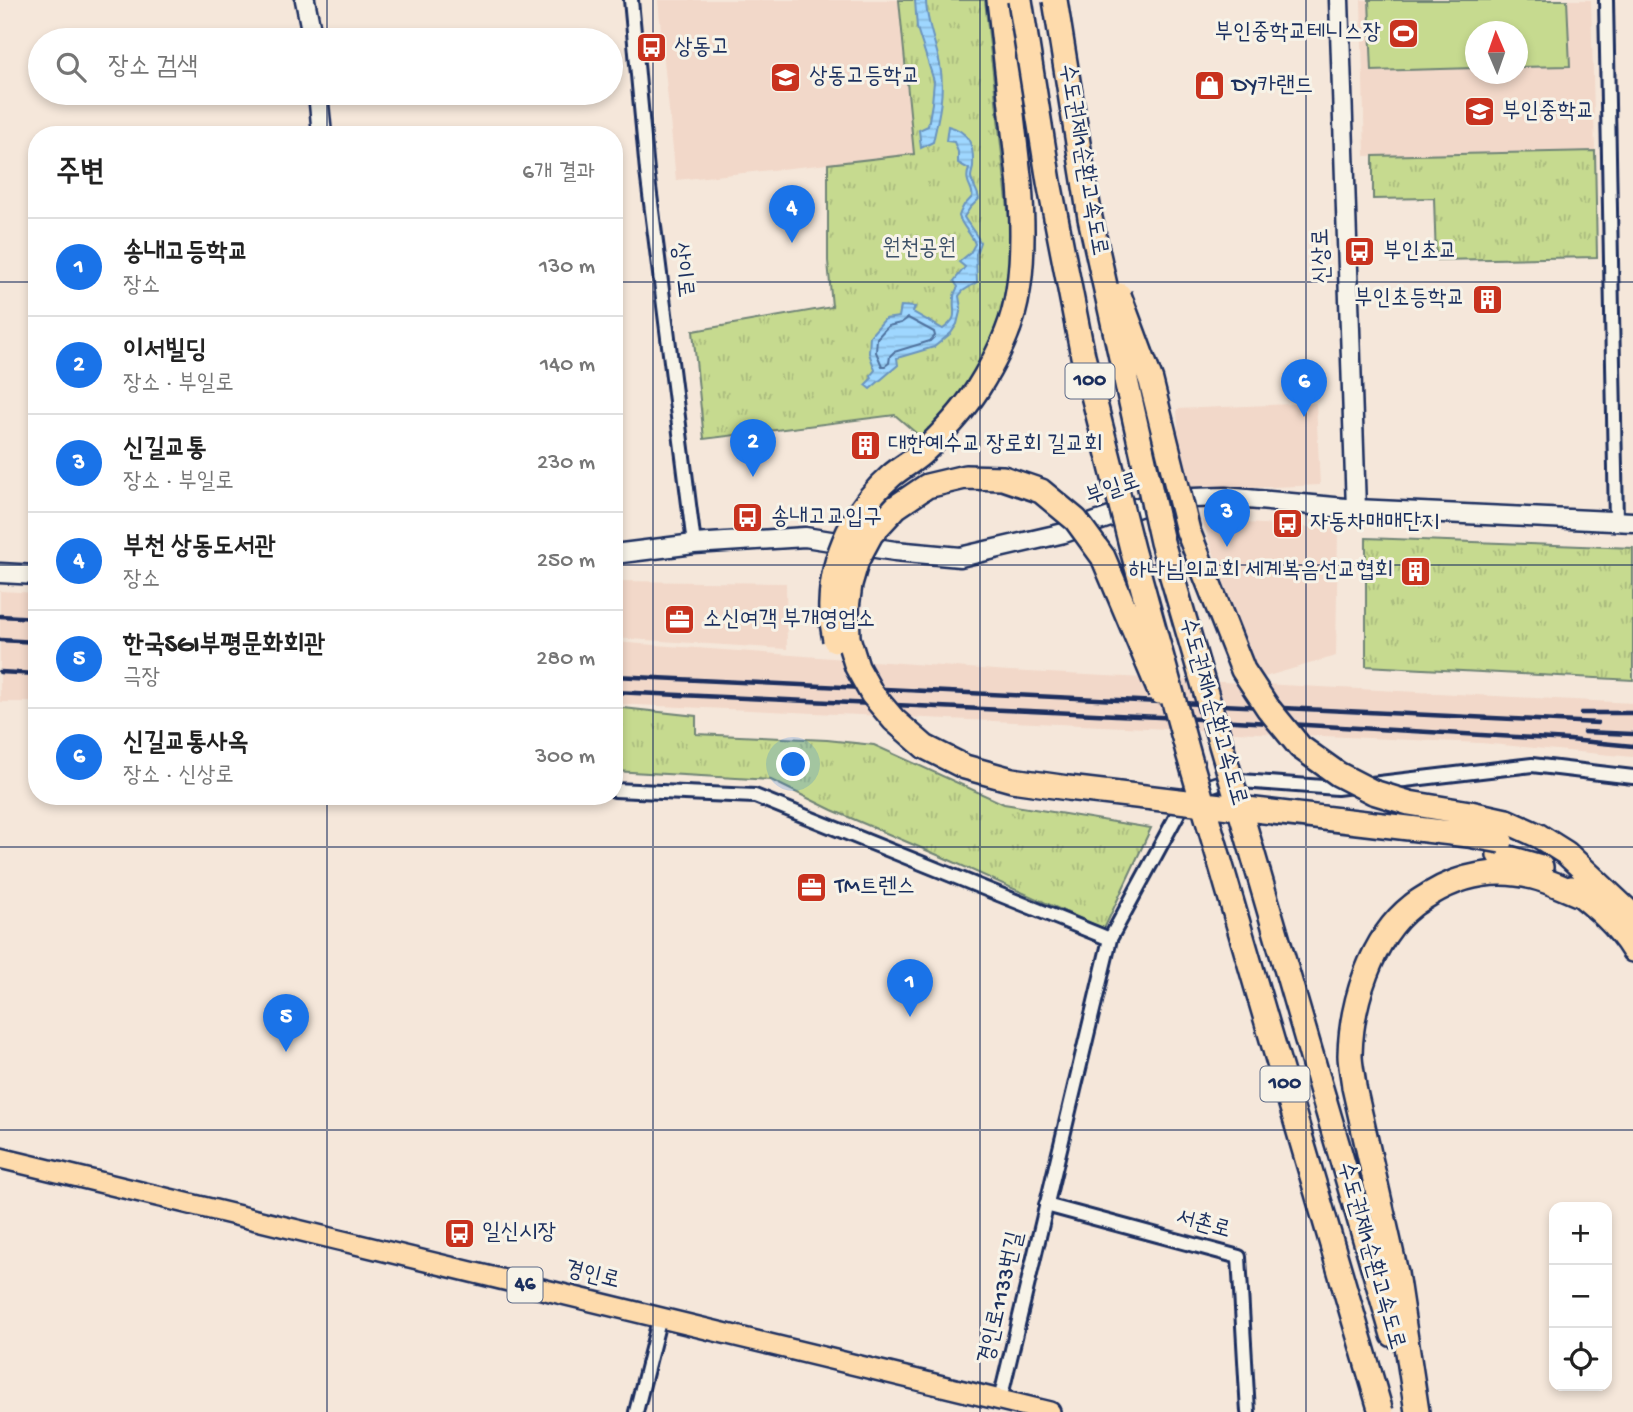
<!DOCTYPE html>
<html lang="ko">
<head>
<meta charset="utf-8">
<style>
  body { margin:0; font-family:"Gochi Hand","Poor Story",sans-serif; background:#f2f2f2; color:#222 }
  .controls { position:absolute; right:21px; bottom:21px; display:grid; overflow:hidden; border-radius:14px; box-shadow:0 4px 10px #0003 }
  .controls button { width:63px; height:63px; display:grid; place-items:center; padding:0; border:0; border-bottom:2px solid #e0e0e0; background:#fff; color:#222; font:35px sans-serif }
  .compass { position:absolute; left:1465px; top:21px; width:63px; height:63px; border-radius:50%; background:#fff; box-shadow:0 4px 10px #0003; rotate:358deg }
  .you { position:absolute; left:794px; top:765px; width:24px; height:24px; margin:-18px; border:5px solid #fff; border-radius:50%; background:#1a73e8; box-shadow:0 0 0 10px #1a73e833 }
  .badge { display:grid; place-items:center; width:46px; height:46px; border-radius:50%; background:#1a73e8; color:#fff; font-size:23px; font-weight:700 }
  .pin { position:absolute; translate:-50% -58px; filter:drop-shadow(0 2px 4px #0008) }
  .pin::after { content:''; position:absolute; top:37px; width:24px; height:21px; background:inherit; clip-path:polygon(0 0,100% 0,50% 100%) }
  .list { margin:0; padding:0; list-style:none }
  h2 { display:flex; justify-content:space-between; align-items:center; height:91px; margin:0; padding:0 28px; font-size:30px }
  h2 small { font-size:23px; font-weight:400; color:#767676 }
  .list li { display:grid; grid-template-columns:46px 1fr auto; gap:21px; align-items:center; box-sizing:border-box; height:98px; padding:0 28px; border-top:2px solid #e0e0e0 }
  .list b { display:block; font-size:26px; white-space:nowrap }
  .list p { margin:0; font-size:23px; white-space:nowrap; color:#767676 }
  .list em { font-size:23px; font-style:normal; color:#767676 }
  .icon { flex:none; width:38px; height:38px; fill:none; stroke:currentColor; stroke-width:2; stroke-linecap:round; stroke-linejoin:round }
  .map { position:relative; flex:none; width:1633px; height:1412px; overflow:hidden }
  .search { position:absolute; background:#fff; box-shadow:0 4px 10px #0003; left:28px; top:28px; width:595px; height:77px; display:flex; align-items:center; gap:18px; box-sizing:border-box; padding:0 24px; border-radius:38px; color:#767676; font-size:26px }
  .panel { position:absolute; background:#fff; box-shadow:0 4px 10px #0003; left:28px; top:126px; width:595px; height:679px; border-radius:28px }
  .map>svg:first-child { display:block }
  .built { fill:#f2d8c9; fill-rule:evenodd }
  .grass { fill:url(#grass-tufts); stroke:#708476; stroke-width:2 }
  .pitch { fill:#c6da8f; stroke:#708476; stroke-width:2 }
  .water { fill:url(#water-rules); stroke:#6a94bf; stroke-width:2 }
  .lines { fill:none; stroke-linecap:round; stroke-linejoin:round }
  .shore { stroke:#50729e; stroke-width:2 }
  .street-casing { stroke:#1b2f5e; stroke-width:18 }
  .secondary-casing { stroke:#1b2f5e; stroke-width:23 }
  .primary-casing { stroke:#1b2f5e; stroke-width:24 }
  .highway-casing { stroke:#1b2f5e; stroke-width:28 }
  .street { stroke:#f7f3e8; stroke-width:12 }
  .secondary { stroke:#f7f3e8; stroke-width:18 }
  .primary { stroke:#fedbac; stroke-width:19 }
  .highway { stroke:#fedbac; stroke-width:23 }
  .rail { stroke:#1b2f5e; stroke-width:4.5 }
  .highway-bridge-casing { stroke:#1b2f5e; stroke-width:28; stroke-linecap:butt }
  .highway-bridge { stroke:#fedbac; stroke-width:23 }
  .grid { fill:none; stroke:#1b2f5e; stroke-width:2; stroke-opacity:0.55 }
  .labels { text-anchor:middle; dominant-baseline:central; stroke-width:6; stroke-linejoin:round; paint-order:stroke }
  .shield { fill:#f7f3e8; stroke:#5d6a87; stroke-width:2 }
  .shield-label { font-size:21px; font-weight:bold; fill:#1b2f5e }
  .poi-label { font-size:23px; fill:#1b2f5e; stroke:#f7f3e8; text-anchor:start }
  .street-label { font-size:23px; fill:#1b2f5e; stroke:#f7f3e8 }
  .park-label { font-size:23px; fill:#3d5168; stroke:#f7f3e8 }
</style>
</head>
<body>
<div class="map">
<svg width="1633" height="1412" viewBox="0 0 1633 1412">
  <defs>
    <pattern id="grass-tufts" width="24" height="20" patternUnits="userSpaceOnUse" patternTransform="scale(1.75)"><rect width="24" height="20" fill="#c6da8f"/><path d="M3 7l-1-3M5 7V3M7 7l1-3M15 17l-1-3M17 17v-4M19 17l1-3" fill="none" stroke="#aabb7e"/></pattern>
    <pattern id="water-rules" width="6" height="5" patternUnits="userSpaceOnUse" patternTransform="scale(1.75)"><rect width="6" height="5" fill="#9fd7ff"/><path d="M0 2.5h6" fill="none" stroke="#88b9dd"/></pattern>
  </defs>
  <rect width="100%" height="100%" fill="#f5e7da"/>
  <filter id="ink" filterUnits="userSpaceOnUse"><feTurbulence type="fractalNoise" baseFrequency=".0143" numOctaves="2"/><feDisplacementMap in="SourceGraphic" scale="14" xChannelSelector="R" yChannelSelector="G"/><feConvolveMatrix kernelMatrix="1 2 1 2 8 2 1 2 1" color-interpolation-filters="sRGB"/></filter>
  <g filter="url(#ink)">
    <path class="built" d="M658,0H899L914,155L676,180Z
      M1361,0H1591L1595,151L1365,156ZM1476,32H1518V74H1476Z
      M1316,403L1320,485L1181,491L1177,409Z
      M1202,520L1338,529L1336,656L1258,679Z
      M614,581L786,583L787,649L614,638Z
      M0,591L37,593V702H0Z
      M614,642L1009,671L1633,703V757L1481,743L614,704Z"/>
    <path class="grass" d="M899,0H985L1011,237L1009,275L1000,315L984,357L969,386L923,439L895,415L704,439L693,331L832,307L828,261V164L914,154Z
      M1595,151L1597,257L1436,260L1434,198L1373,199V156Z
      M1366,538L1633,548V680L1366,666Z
      M614,707L696,716V734L827,740L874,745L1004,804L1151,828L1104,929L947,859L832,810L771,780L614,771Z"/>
    <path class="pitch" d="M1369,0H1567L1570,66L1518,67V32H1476L1475,68L1372,71Z"/>
    <path class="water" d="M915,0H926C926,22 936,43 940,65C945,91 939,116 933,142L921,148L919,130L928,126L932,103L934,81L917,28Z
      M948,126C969,131 974,145 973,166C973,170 971,174 971,177C972,184 978,191 979,199L970,208L964,217C969,226 976,233 980,242L976,254L977,282L963,291L959,296L961,308L957,324L951,333L934,347L897,358L898,365L870,389L865,385L872,378L871,375L875,370L869,353L870,336L885,319L899,317L901,306L915,307L913,312L943,329C960,316 952,314 954,298C954,294 956,290 958,287L954,281L965,267L959,262L970,253L975,244C972,234 962,227 959,216C960,212 962,209 964,205C965,205 972,197 972,197C975,189 963,183 969,169L958,163V152L954,142L946,141Z"/>
    <g class="lines">
      <path class="shore" d="M908,318L934,332L935,336L930,341L894,352L890,356L889,363L885,366H882L876,352L877,338L888,326L901,323Z"/>
      <defs>
        <path id="street" d="M631,0L647,171L694,544
          M1606,0L1616,521
          M614,790L755,796L1110,939
          M1046,1205L1239,1257L1248,1412
          M1000,1400L1110,939L1189,793L1227,780L1337,788L1532,765L1633,777
          M636,1412L660,1317"/>
        <path id="secondary" d="M305,0L313,40
          M1339,0L1356,509
          M318,93L322,135
          M614,554L694,544L805,537L895,551L960,557L1064,533L1162,499L1225,497L1356,509L1633,522
          M0,573L37,575"/>
        <path id="primary" d="M0,1158L1050,1412"/>
        <path id="highway" d="M999,0L1020,185
          M1506,821L1539,836L1566,853L1633,916
          M1499,855L1541,867
          M1572,888C1595,906 1618,925 1633,950
          M1318,1078L1393,1335
          M1417,1412L1396,1273L1354,1087C1353,1076 1350,1065 1350,1055C1351,1004 1371,938 1412,906C1418,901 1424,898 1430,894C1461,875 1497,868 1533,877C1550,881 1567,890 1583,896"/>
      </defs>
      <use href="#street" class="street-casing"/>
      <use href="#secondary" class="secondary-casing"/>
      <use href="#primary" class="primary-casing"/>
      <use href="#highway" class="highway-casing"/>
      <use href="#street" class="street"/>
      <use href="#secondary" class="secondary"/>
      <use href="#primary" class="primary"/>
      <use href="#highway" class="highway"/>
      <path class="rail" d="M0,616L37,618
        M0,640L37,642
        M0,672L37,674
        M614,676L1598,723
        M614,692L1181,718L1570,740L1633,746
        M1581,713H1633
        M1584,732L1633,734"/>
      <defs>
        <path id="highway-bridge" d="M1020,0L1049,182L1083,356L1132,549L1189,756L1381,1412
          M1055,0L1090,218L1162,542L1318,1078
          M1119,295L1151,381L1188,531L1243,670L1268,708L1300,747L1338,774L1373,792L1409,803L1470,813L1506,821
          M835,640C833,628 830,615 831,603C832,555 855,507 891,476C900,468 912,462 921,454C941,435 962,413 977,390C994,363 1010,333 1016,302C1024,264 1023,224 1020,185
          M1160,692L1103,557L1076,520L1041,491L1003,478L965,477L927,486L896,507L871,534L857,560L850,584L847,608L848,638L857,667L872,694L894,720L925,747L965,767L1012,780L1068,788L1468,835L1501,841"/>
      </defs>
      <use href="#highway-bridge" class="highway-bridge-casing"/>
      <use href="#highway-bridge" class="highway-bridge"/>
    </g>
  </g>
  <path class="grid" d="M327,0V40M653,0V1412M980,0V1412M1306,0V1412M327,93V135M0,282H37M614,282H1633M0,565H37M614,565H1633M327,796V1412M0,847H1633M0,1130H1633"/>
  <defs>
    <symbol id="stadium-square" viewBox="-11 -11 22 22"><rect x="-9" y="-9" width="18" height="18" rx="4" fill="#c8321e" stroke="#f7f3e8"/><path d="M0-5a6.5 5 0 1 0 0 10a6.5 5 0 1 0 0-10ZM-3.5-1.8h7v3.6h-7Z" fill="#fff"/></symbol>
    <symbol id="bus-square" viewBox="-11 -11 22 22"><rect x="-9" y="-9" width="18" height="18" rx="4" fill="#c8321e" stroke="#f7f3e8"/><path d="M-5-6H5V4H4V6H2V4H-2V6H-4V4H-5ZM-3.5-4V0h7V-4ZM-3.5 1.2v1.5H-2V1.2ZM2 1.2v1.5H3.5V1.2Z" fill="#fff"/></symbol>
    <symbol id="school-square" viewBox="-11 -11 22 22"><rect x="-9" y="-9" width="18" height="18" rx="4" fill="#c8321e" stroke="#f7f3e8"/><path d="M0-5L7-2L0 1L-7-2ZM-4 1L0 2.5L4 1V4Q0 6-4 4Z" fill="#fff"/></symbol>
    <symbol id="shop-square" viewBox="-11 -11 22 22"><rect x="-9" y="-9" width="18" height="18" rx="4" fill="#c8321e" stroke="#f7f3e8"/><path d="M-5-2.5h2.3a2.7 3.5 0 0 1 5.4 0H5L5.5 6h-11ZM-1.5-2.5h3a1.5 2.3 0 0 0-3 0Z" fill="#fff"/></symbol>
    <symbol id="building-square" viewBox="-11 -11 22 22"><rect x="-9" y="-9" width="18" height="18" rx="4" fill="#c8321e" stroke="#f7f3e8"/><path d="M-4-6H4V6H1V3H-1V6H-4ZM-2.5-4.3h1.7v1.8h-1.7ZM.8-4.3h1.7v1.8H.8ZM-2.5-1h1.7V.8h-1.7ZM.8-1h1.7V.8H.8Z" fill="#fff"/></symbol>
    <symbol id="office-square" viewBox="-11 -11 22 22"><rect x="-9" y="-9" width="18" height="18" rx="4" fill="#c8321e" stroke="#f7f3e8"/><path d="M-6-3h4V-5.5h4V-3h4V5H-6ZM-1-4.5V-3h2v-1.5ZM-6 0V1H6V0Z" fill="#fff"/></symbol>
  </defs>
  <g fill-rule="evenodd">
    <use href="#stadium-square" x="1386" y="16" width="35" height="35"/>
    <use href="#bus-square" x="634" y="30" width="35" height="35"/>
    <use href="#school-square" x="768" y="60" width="35" height="35"/>
    <use href="#shop-square" x="1192" y="68" width="35" height="35"/>
    <use href="#school-square" x="1462" y="94" width="35" height="35"/>
    <use href="#bus-square" x="1342" y="234" width="35" height="35"/>
    <use href="#building-square" x="1470" y="282" width="35" height="35"/>
    <use href="#building-square" x="848" y="428" width="35" height="35"/>
    <use href="#bus-square" x="730" y="500" width="35" height="35"/>
    <use href="#bus-square" x="1270" y="506" width="35" height="35"/>
    <use href="#building-square" x="1398" y="554" width="35" height="35"/>
    <use href="#office-square" x="662" y="602" width="35" height="35"/>
    <use href="#office-square" x="794" y="870" width="35" height="35"/>
    <use href="#bus-square" x="442" y="1216" width="35" height="35"/>
  </g>
  <g class="labels">
    <g class="shield">
      <rect x="1065.5" y="363.5" width="49" height="35" rx="5"/>
      <rect x="1260.5" y="1066.5" width="49" height="35" rx="5"/>
      <rect x="507.5" y="1267.5" width="35" height="35" rx="5"/>
    </g>
    <g class="shield-label">
      <text x="1090" y="381">100</text>
      <text x="1285" y="1084">100</text>
      <text x="525" y="1285">46</text>
    </g>
    <g class="poi-label">
      <text x="1381" y="33" text-anchor="end">부인중학교테니스장</text>
      <text x="674" y="48">상동고</text>
      <text x="809" y="77">상동고등학교</text>
      <text x="1232" y="86">DY카랜드</text>
      <text x="1502" y="112">부인중학교</text>
      <text x="1383" y="252">부인초교</text>
      <text x="1465" y="299" text-anchor="end">부인초등학교</text>
      <text x="888" y="445">대한예수교 장로회 길교회</text>
      <text x="771" y="518">송내고교입구</text>
      <text x="1310" y="523">자동차매매단지</text>
      <text x="1393" y="571" text-anchor="end">하나님의교회 세계복음선교협회</text>
      <text x="703" y="620">소신여객 부개영업소</text>
      <text x="835" y="887">TM트렌스</text>
      <text x="482" y="1233">일신시장</text>
    </g>
    <g class="street-label">
      <text transform="translate(1082 160) rotate(80)">수도권제1순환고속도로</text>
      <text transform="translate(1323 256) rotate(-92)">신상로</text>
      <text transform="translate(681 270) rotate(83)">상이로</text>
      <text transform="translate(1113 490) rotate(-19)">부일로</text>
      <text transform="translate(1212 712) rotate(74)">수도권제1순환고속도로</text>
      <text transform="translate(1203 1225) rotate(15)">서촌로</text>
      <text transform="translate(1370 1256) rotate(74)">수도권제1순환고속도로</text>
      <text transform="translate(592 1276) rotate(14)">경인로</text>
      <text transform="translate(1002 1298) rotate(-77)">경인로1133번길</text>
    </g>
    <g class="park-label">
      <text x="919" y="249">원천공원</text>
    </g>
  </g>
</svg>
<div class="controls">
<button>+</button>
<button>−</button>
<button><svg class="icon" aria-label="locate" viewBox="0 0 24 24"><circle cx="12" cy="12" r="6"/><path d="M12 2v4M12 18v4M2 12h4M18 12h4"/></svg></button>
</div>
<svg class="compass" viewBox="-18 -18 36 36"><path d="M0-13l5 13h-10z" fill="#e53935"/><path d="M0 13l5-13h-10z" fill="#767676"/></svg>
<div class="you"></div>
<div class="pin badge" style="left:910px;top:1017px">1</div>
<div class="pin badge" style="left:753px;top:477px">2</div>
<div class="pin badge" style="left:1227px;top:547px">3</div>
<div class="pin badge" style="left:792px;top:243px">4</div>
<div class="pin badge" style="left:286px;top:1052px">5</div>
<div class="pin badge" style="left:1304px;top:417px">6</div>
<div class="search"><svg class="icon" aria-label="search" viewBox="0 0 24 24"><circle cx="10" cy="10" r="6"/><path d="M15 15l6 6"/></svg>장소 검색</div>
<section class="panel">
<h2>주변<small>6개 결과</small></h2>
<ul class="list">
<li><span class="badge">1</span><div><b>송내고등학교</b><p>장소</p></div><em>130 m</em></li>
<li><span class="badge">2</span><div><b>이서빌딩</b><p>장소 · 부일로</p></div><em>140 m</em></li>
<li><span class="badge">3</span><div><b>신길교통</b><p>장소 · 부일로</p></div><em>230 m</em></li>
<li><span class="badge">4</span><div><b>부천 상동도서관</b><p>장소</p></div><em>250 m</em></li>
<li><span class="badge">5</span><div><b>한국SGI부평문화회관</b><p>극장</p></div><em>280 m</em></li>
<li><span class="badge">6</span><div><b>신길교통사옥</b><p>장소 · 신상로</p></div><em>300 m</em></li>
</ul>
</section>
</div>
</body>
</html>
